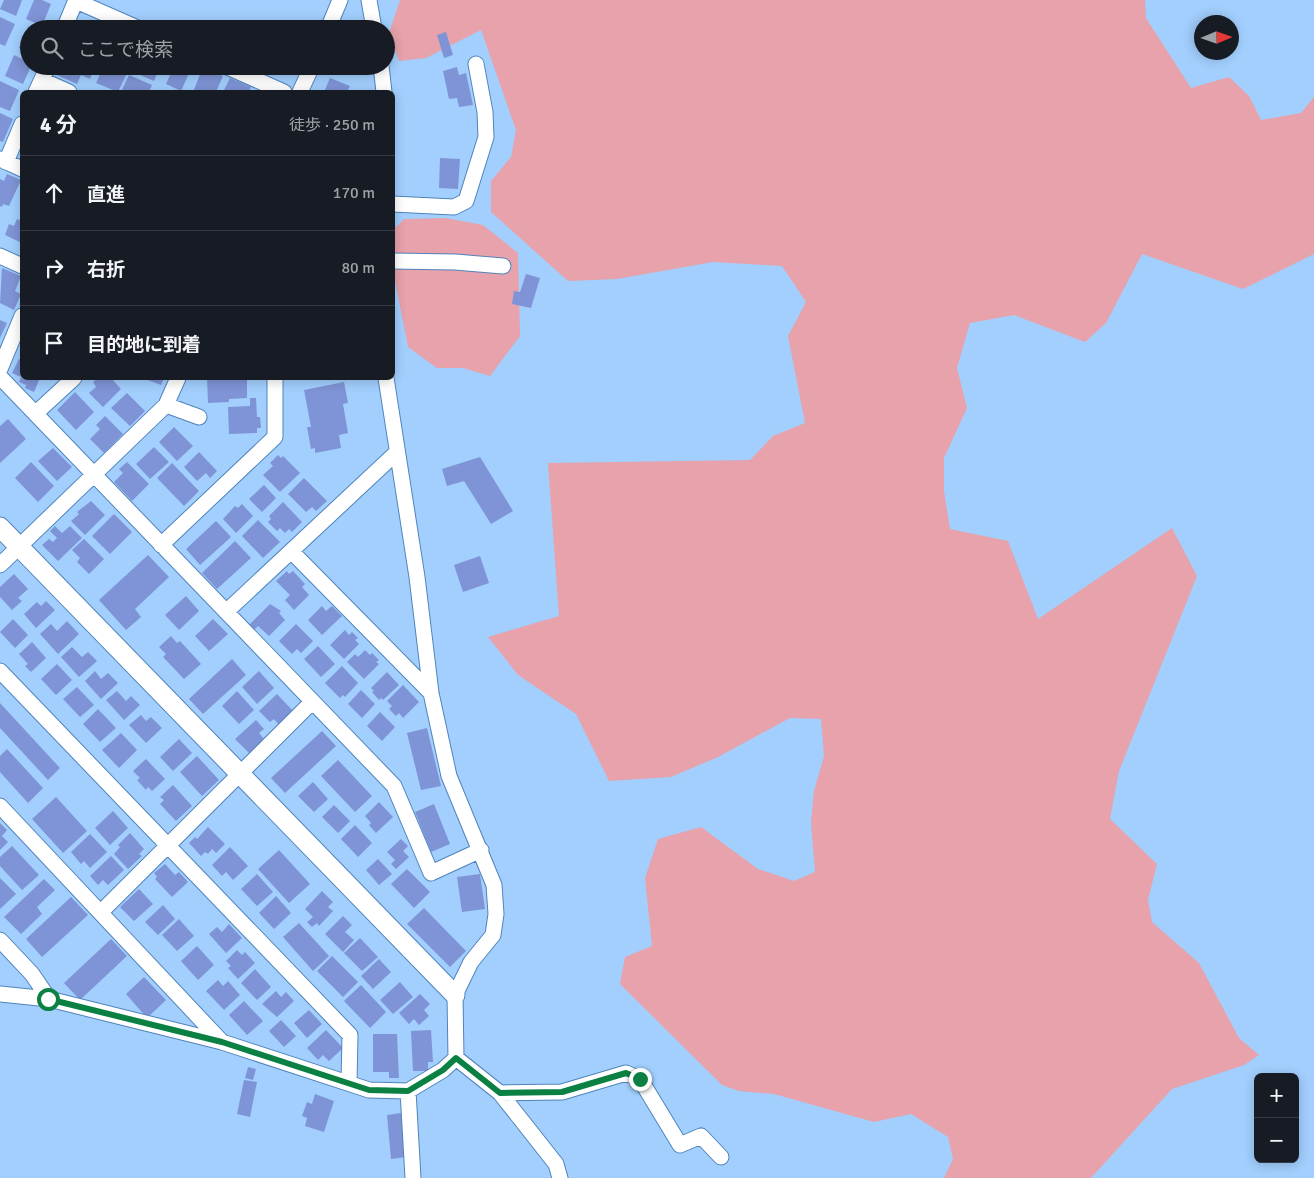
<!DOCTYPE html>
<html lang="ja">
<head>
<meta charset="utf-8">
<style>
  body { margin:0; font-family:Signika,"Noto Sans JP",sans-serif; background:#242831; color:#f1f3f6 }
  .controls { position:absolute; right:15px; bottom:15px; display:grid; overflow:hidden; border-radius:8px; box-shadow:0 2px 12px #0003 }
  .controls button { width:45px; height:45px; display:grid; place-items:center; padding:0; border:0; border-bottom:1px solid #363941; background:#171b24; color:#f1f3f6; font:25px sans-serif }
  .compass { position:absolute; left:1194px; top:15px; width:45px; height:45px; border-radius:50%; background:#171b24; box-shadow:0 2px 12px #0003; rotate:88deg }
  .stop { position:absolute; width:15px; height:15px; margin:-11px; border:4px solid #0b8043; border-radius:50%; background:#fff }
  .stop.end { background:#0b8043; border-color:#fff; box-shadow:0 1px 5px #0008 }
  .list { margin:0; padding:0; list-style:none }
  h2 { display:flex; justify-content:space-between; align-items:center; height:65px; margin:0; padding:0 20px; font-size:21px }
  h2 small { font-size:16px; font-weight:400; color:#9ea1a6 }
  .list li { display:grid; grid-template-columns:32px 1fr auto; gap:15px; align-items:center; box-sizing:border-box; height:75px; padding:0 20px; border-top:1px solid #363941 }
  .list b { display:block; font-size:19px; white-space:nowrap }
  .list em { font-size:16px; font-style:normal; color:#9ea1a6 }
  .icon { flex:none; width:28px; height:28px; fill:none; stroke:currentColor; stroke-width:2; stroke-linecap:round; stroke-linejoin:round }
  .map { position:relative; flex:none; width:1314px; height:1178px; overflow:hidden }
  .search { position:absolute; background:#171b24; box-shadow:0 2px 12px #0003; left:20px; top:20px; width:375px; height:55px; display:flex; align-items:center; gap:12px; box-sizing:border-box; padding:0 18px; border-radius:28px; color:#9ea1a6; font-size:19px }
  .panel { position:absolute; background:#171b24; box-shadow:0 2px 12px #0003; left:20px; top:90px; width:375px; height:290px; border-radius:8px }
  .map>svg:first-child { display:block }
  .green { fill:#e7a2ab }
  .building { fill:#7f94d6 }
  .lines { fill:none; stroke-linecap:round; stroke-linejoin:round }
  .minor-casing { stroke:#4f84bb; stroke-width:17 }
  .tertiary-casing { stroke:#4f84bb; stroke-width:21 }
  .minor { stroke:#fff; stroke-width:15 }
  .tertiary { stroke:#fff; stroke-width:19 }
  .route { stroke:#0b8043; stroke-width:6 }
</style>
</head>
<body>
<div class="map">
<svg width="1314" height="1178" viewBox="0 0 1314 1178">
  <rect width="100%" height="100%" fill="#a2cffe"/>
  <path class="green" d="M400,0H1145L1146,18L1191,88L1229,77L1249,96L1261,120L1301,113L1314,97V254L1243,289L1142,254L1106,323L1085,342L1014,315L970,323L957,368L967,408L944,458V491L950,529L1008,541L1038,619L1172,528L1197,576L1119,771L1110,819L1157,864L1148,900L1152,922L1199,963L1239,1038L1259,1055L1244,1065L1172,1089L1091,1178H944L953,1159L948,1137L911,1114L874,1122L774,1094L739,1091L722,1085L620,984L625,957L652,946L645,878L658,839L701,827L758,869L794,881L815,872L811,822L814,791L824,756L821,719L790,718L718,757L671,777L609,781L576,714L518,675L488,637L559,616L548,463L750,460L773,436L805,423L788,336L806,302L782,266L713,262L617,279L568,281L491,212V181L511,157L516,130L481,30L426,58L399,61L389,33Z
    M446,218L483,225L518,253L520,336L490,376L463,368H437L408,347L393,271L392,231L404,219Z"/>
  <path class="building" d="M4,0H22L16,16L0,9Z
    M34,0H42L51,4L42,26L26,19Z
    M0,17L15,24L5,46L0,44Z
    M29,25V52L19,48Z
    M446,32L453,55L444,58L437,35Z
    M14,55L29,62V66H31L23,84L5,76Z
    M61,66H95L90,79L81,75L77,84L57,75Z
    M104,66H111L127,73L118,92L96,83Z
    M133,66H160L154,81L131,71Z
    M174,66H185L191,69L181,91L166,84Z
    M336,66H352V74H336Z
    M203,67L223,76L216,92H193Z
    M457,67L459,75L466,73L473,105L459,107L457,98L449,99L443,71Z
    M129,75L152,85L149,92H121Z
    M230,78L251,87L249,92H223Z
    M330,78L350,86L347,92H324Z
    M0,81L19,90L10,111L0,107Z
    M0,113L13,119L3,142L0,141Z
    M440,158L460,159L458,189L439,188Z
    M7,174L21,180L9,206L3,204L2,207L0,206V179L4,181Z
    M17,219L22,221V243L5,235L9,224L14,226Z
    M2,268L21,276L15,291L21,294L14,310L0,303Z
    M526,274L540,278L531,308L512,304L514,291L520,292Z
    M0,320L7,323L0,338Z
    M19,359L22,360V378H40L34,392L25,388L26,385L19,382L21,377L12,373Z
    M98,378H111L121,389L103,407L89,393L96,387L93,382Z
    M142,378H164L161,385Z
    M207,378H247V398L229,399V402L208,403Z
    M344,382L348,403L343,404L348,433L339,435L341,448L315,453V448L311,449L307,427H311L304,390Z
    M75,392L94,412L76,430L57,410Z
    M127,393L145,411L130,426L111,408Z
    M250,398H256L257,417H260L261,428H257V433L229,434L228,407L250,406Z
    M105,416L123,434L104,453L90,439L100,429L96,425Z
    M8,419L26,439L0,463V426Z
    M174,427L193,446L177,461L159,442Z
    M154,447L169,462L150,479L136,464Z
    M53,448L72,467L57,481L38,461Z
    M199,452L217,471L210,478L206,473L197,481L184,467Z
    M278,455L281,458L283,456L300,473L280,492L263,475L273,466L270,463Z
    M480,457L513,511L491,524L464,481L447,486L442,469Z
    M31,462L54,486L38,502L15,478Z
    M127,462L149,484L132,501L114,482L123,473L119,469Z
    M172,463L199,491L184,506L157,478Z
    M304,478L327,501L316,511L312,507L306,512L288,494Z
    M264,485L276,498L262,512L249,499Z
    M91,501L105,515L85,535L71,521L79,514L77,512Z
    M283,502L302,522L292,532L289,529L285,533L280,528L277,531L268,522L271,519L269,516Z
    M242,504L253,516L236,533L223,519L235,506L238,508Z
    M114,514L132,532L110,554L92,536Z
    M258,520L280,542L263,558L242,536Z
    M216,521L231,537L200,565L186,549Z
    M55,526L62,533L70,526L82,538L58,561L42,545L49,539L53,542L57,538L50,531Z
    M84,539L104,559L89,574L77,562L80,558L72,550Z
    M235,541L251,558L217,589L202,573Z
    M148,555L169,577L135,609L141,617L126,630L99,600Z
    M480,556L489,583L463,592L454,565Z
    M287,571L289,574L293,571L305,584L302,587L309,595L294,610L285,600L290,595L276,581Z
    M14,574L28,589L18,598L22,601L12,610L0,597V587Z
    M186,596L199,611L179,630L165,615Z
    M46,601L55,610L36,628L24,614L37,602L41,606Z
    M270,604L281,611L279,613L285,620L269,636L258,626L254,630L249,625Z
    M322,606L326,611L332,606L342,616L322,635L308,620Z
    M13,619L28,635L15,648L0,632Z
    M213,619L228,634L209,651L195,636Z
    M67,621L79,634L58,654L40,634L51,624L57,631Z
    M296,624L313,641L301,653L297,649L292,654L279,641Z
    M345,630L349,635L352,632L358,638L355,640L359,644L344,659L330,645Z
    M171,636L177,643L180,641L201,664L184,679L163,657L166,654L159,647Z
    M32,642L46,658L31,672L25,666L28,664L19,654Z
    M318,646L335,664L321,677L304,659Z
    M72,647L82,657L88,652L97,661L79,677L61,657Z
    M365,650L370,655L372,653L379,660L376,662L379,664L364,679L347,662L355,654L358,657Z
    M232,659L246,675L203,714L189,699Z
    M57,664L72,680L56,695L41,679Z
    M342,666L358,683L345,697L343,695L340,698L325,683Z
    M95,671L101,679L108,673L118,683L101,699L85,681Z
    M259,671L274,688L257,704L242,687Z
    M387,672L399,685L383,700L381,698L379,700L372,692L374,691L371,688Z
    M403,685L419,702L403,718L399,713L396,716L389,709L392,706L387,701Z
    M77,687L94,705L80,717L63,699Z
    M361,690L375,704L362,718L348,704Z
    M117,691L126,701L131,696L140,705L124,720L106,700Z
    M237,691L254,710L239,724L222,706Z
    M277,694L293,711L279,725L274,719L270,722L259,711Z
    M0,703L60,768L48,780L0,728Z
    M98,709L116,728L100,742L83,724Z
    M380,712L395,727L382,741L367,726Z
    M141,715L146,721L151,717L162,728L146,743L129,725Z
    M256,720L264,729L259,733L264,739L249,753L235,739Z
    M427,728L441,786L421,790L407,733Z
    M322,731L336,746L285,793L271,778Z
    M121,733L137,750L119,768L102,750Z
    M179,739L192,753L173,771L160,757Z
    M7,749L43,788L28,803L0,772V756Z
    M197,756L219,780L202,796L180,772Z
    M146,759L165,779L152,791L148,787L146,790L137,780L140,778L133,771Z
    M338,760L372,796L355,812L321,776Z
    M313,782L328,799L314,812L298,796Z
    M173,785L192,806L176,821L160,804L164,800L160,797Z
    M56,797L87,831L63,853L32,819Z
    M379,802L393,817L376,833L369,825L371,823L365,816Z
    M434,804L450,844L431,852L415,812Z
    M334,805L350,821L338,833L322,817Z
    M113,811L128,828L110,845L95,828Z
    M0,823L7,830L2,836L8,842L0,850Z
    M355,825L372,843L358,857L341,839Z
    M208,827L225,844L216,853L212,849L208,854L205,852L201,856L189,843L195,837L197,839Z
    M130,833L144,849L139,854L142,856L128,869L114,854L120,847L118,845Z
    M90,834L107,852L90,868L84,861L81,864L71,852Z
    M401,839L408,846L403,851L409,857L396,869L391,864L395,860L387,852Z
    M12,846L39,875L22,890L0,866V857Z
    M230,847L248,866L233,880L226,872L222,876L212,865Z
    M279,850L310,884L289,903L258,869Z
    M111,856L124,870L108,885L103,880L98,885L90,876Z
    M378,859L392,874L379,885L366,870Z
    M165,864L175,875L179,872L188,882L172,897L155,879L157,877L154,873Z
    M407,869L430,892L414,908L391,884Z
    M257,874L273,892L257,906L241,889Z
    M480,874L485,909L462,912L457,877Z
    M0,878L16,894L0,909Z
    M44,879L55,890L37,907L42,914L21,934L4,917Z
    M139,889L153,904L134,921L120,907Z
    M322,891L333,902L328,907L333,911L319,926L317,923L312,927L307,922L313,917L305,909Z
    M276,896L291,913L274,929L259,913Z
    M71,897L88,915L42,957L26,939Z
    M163,905L175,919L158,935L145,922Z
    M424,908L466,951L450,967L407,924Z
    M343,916L352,925L345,932L354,940L343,952L325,934Z
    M179,919L194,936L177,951L162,935Z
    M299,923L329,956L313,971L283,937Z
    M229,924L242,938L226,953L209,934L217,927L222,932Z
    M360,938L378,957L362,971L344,953Z
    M111,939L127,956L80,1000L64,983Z
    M197,946L214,965L198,980L181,961Z
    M237,950L242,955L245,952L255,963L238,979L228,968L231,966L226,961Z
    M332,956L358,982L343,997L317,971Z
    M379,959L391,972L373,989L361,976Z
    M255,969L271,987L257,1000L241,983Z
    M144,977L166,1000L147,1018L126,994Z
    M218,980L223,986L228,981L240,995L224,1010L206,991Z
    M400,982L413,997L393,1014L380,1000Z
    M361,985L386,1012L370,1028L344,1001Z
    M276,991L281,997L286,992L294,1001L277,1017L262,1004Z
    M420,994L430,1004L424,1010L429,1016L419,1025L414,1019L409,1024L399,1013Z
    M244,1001L263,1021L247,1035L229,1015Z
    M309,1010L322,1024L307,1038L294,1023Z
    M281,1020L296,1036L284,1047L269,1031Z
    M326,1030L343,1048L329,1061L323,1055L318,1060L307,1048Z
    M431,1030L433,1062H428V1071H413L411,1031Z
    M373,1034H397L399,1078H389V1072H373Z
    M248,1067L256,1069L253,1080L245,1078Z
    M244,1080L257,1082L250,1117L237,1114Z
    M315,1094L334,1101L324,1132L305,1126L307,1118L302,1116L307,1102L312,1104Z
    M401,1113L406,1157L391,1159L387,1115Z"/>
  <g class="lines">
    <defs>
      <path id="minor" d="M369,0L374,29
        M76,1L140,29
        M64,29L76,0
        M328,29L340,0
        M225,66L284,92
        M381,66L384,92
        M42,80L69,92
        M36,92L48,66
        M300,92L312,66
        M0,159L22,169
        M6,162L22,124
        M392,204L454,207L466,201L486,137L485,112L476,64
        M0,256L22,266
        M392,261L455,262L503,266
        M0,369L22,316
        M0,377L394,786L431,873L481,850
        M166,405L199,417
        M36,413L74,378
        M161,545L275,437V378
        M292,552L431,693
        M0,565L166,405L178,378
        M227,611L396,453
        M0,671L350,1035L349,1083
        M0,806L222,1042
        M101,912L312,702
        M0,940L32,974L49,999
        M0,994L49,999L222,1042L369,1090L408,1091L443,1070L456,1058L455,995L471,962L493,935L496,914L494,885L449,776L431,693L417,577L386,378
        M456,1058L500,1093L556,1164L560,1178
        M408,1091L413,1178
        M500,1093L562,1092L626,1073L640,1079L680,1145L701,1136L721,1157"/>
      <path id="tertiary" d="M0,527L455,995"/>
    </defs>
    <use href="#minor" class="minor-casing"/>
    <use href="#tertiary" class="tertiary-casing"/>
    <use href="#minor" class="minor"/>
    <use href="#tertiary" class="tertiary"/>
  </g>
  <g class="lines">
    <path class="route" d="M48,999L222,1042L369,1090L408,1091L443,1070L456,1058L500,1093L562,1092L626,1073L640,1079"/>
  </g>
</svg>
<div class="controls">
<button>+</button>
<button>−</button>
</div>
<svg class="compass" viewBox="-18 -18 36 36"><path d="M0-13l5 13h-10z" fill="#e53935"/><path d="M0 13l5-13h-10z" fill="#9ea1a6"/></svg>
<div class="stop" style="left:48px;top:999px"></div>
<div class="stop end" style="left:640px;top:1079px"></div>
<div class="search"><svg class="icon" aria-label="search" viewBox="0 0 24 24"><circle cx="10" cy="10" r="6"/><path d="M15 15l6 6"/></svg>ここで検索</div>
<section class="panel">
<h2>4 分<small>徒歩 · 250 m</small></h2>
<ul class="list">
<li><svg class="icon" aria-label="ahead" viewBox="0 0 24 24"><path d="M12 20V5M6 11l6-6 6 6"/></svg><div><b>直進</b></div><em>170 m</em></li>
<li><svg class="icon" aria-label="right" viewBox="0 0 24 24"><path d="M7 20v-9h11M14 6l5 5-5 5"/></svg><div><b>右折</b></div><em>80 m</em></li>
<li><svg class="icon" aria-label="arrive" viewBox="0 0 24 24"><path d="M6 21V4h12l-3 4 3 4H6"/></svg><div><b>目的地に到着</b></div></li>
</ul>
</section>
</div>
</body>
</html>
